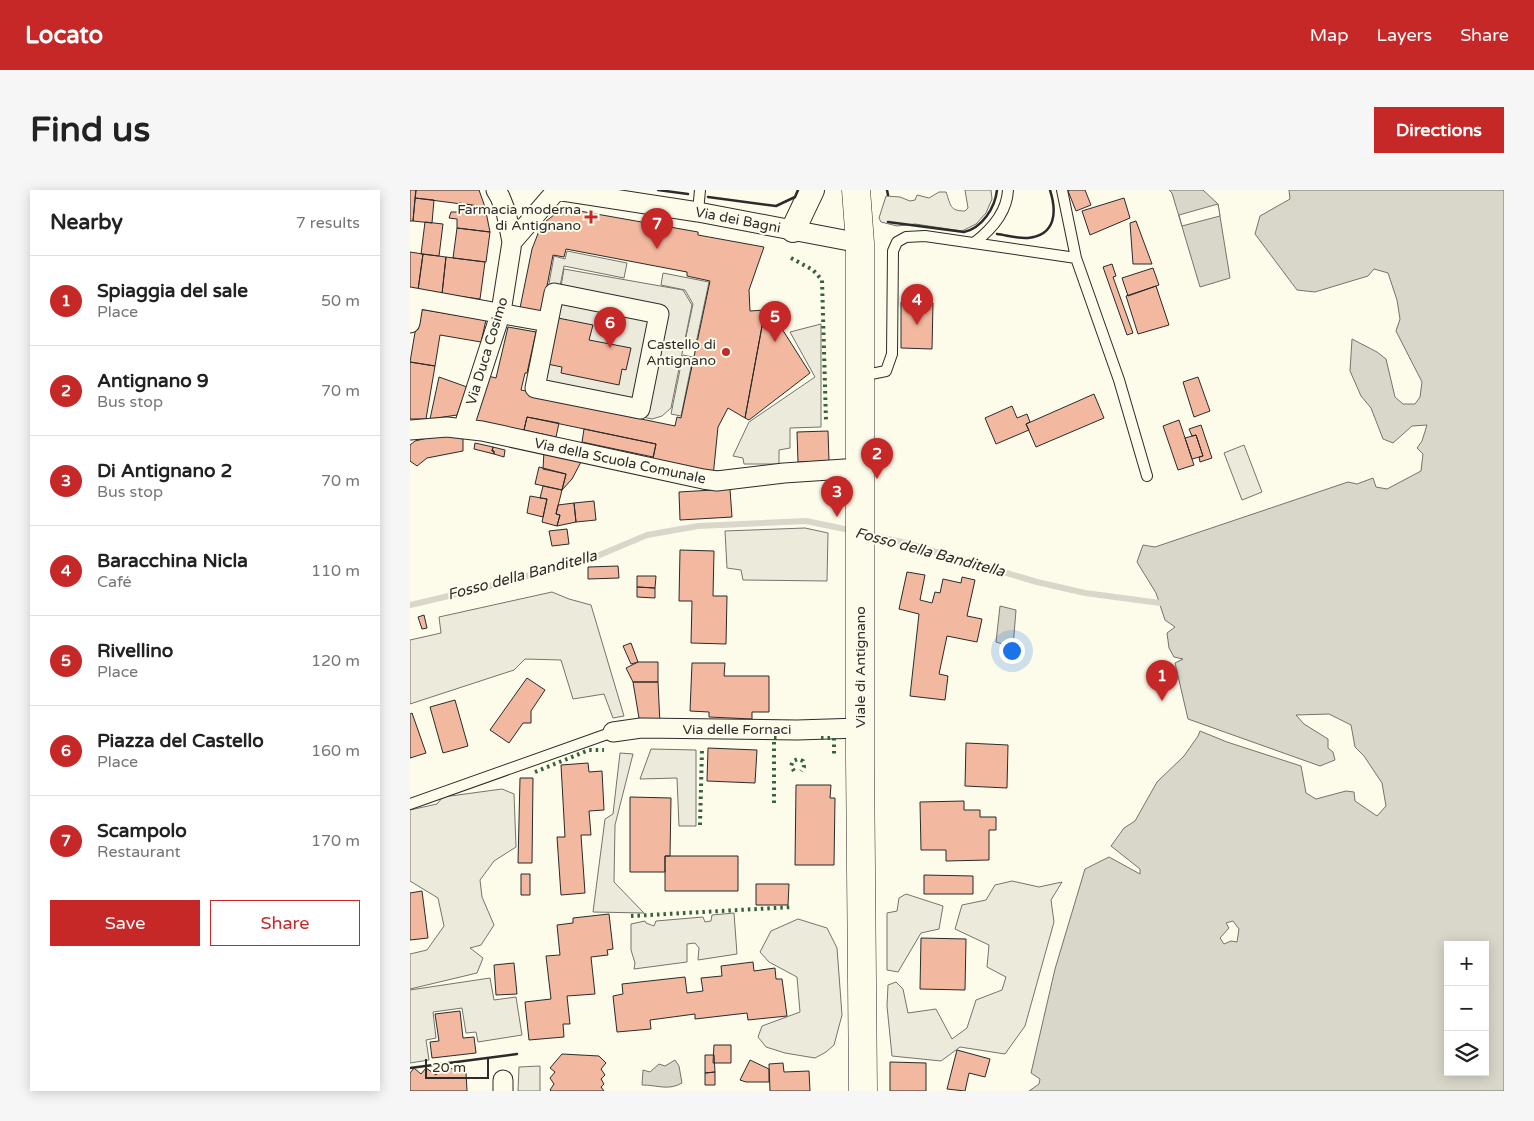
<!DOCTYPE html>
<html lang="en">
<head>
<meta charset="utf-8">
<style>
  body { margin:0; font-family:"Varela Round",sans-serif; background:#f6f6f6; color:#222 }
  .controls { position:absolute; right:15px; bottom:15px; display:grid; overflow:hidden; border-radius:0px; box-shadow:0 2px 12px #0003 }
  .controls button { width:45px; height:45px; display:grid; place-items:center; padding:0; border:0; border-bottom:1px solid #e0e0e0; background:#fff; color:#222; font:25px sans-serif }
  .scale { position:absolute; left:15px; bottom:12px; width:64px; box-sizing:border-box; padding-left:5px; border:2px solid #2b2b2b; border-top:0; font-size:14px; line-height:18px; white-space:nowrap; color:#2b2b2b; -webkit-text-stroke:4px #fdfbea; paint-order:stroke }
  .you { position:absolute; left:601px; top:460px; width:18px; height:18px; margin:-12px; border:4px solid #fff; border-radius:50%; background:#1a73e8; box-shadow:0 0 0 8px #1a73e833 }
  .badge { display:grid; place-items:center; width:32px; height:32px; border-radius:50%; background:#c62828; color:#fff; font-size:16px; font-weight:700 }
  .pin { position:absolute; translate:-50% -41px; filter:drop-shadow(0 1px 2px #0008) }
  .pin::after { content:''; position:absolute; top:26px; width:18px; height:15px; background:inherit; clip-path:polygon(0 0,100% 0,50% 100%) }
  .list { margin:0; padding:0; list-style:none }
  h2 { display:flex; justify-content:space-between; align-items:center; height:65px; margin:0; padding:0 20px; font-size:21px }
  h2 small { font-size:16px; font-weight:400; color:#767676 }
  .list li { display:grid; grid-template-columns:32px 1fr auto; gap:15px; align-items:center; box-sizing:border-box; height:90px; padding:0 20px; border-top:1px solid #e0e0e0 }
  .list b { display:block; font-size:19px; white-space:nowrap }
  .list p { margin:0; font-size:16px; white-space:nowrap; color:#767676 }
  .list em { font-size:16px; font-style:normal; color:#767676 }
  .actions { display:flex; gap:10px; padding:15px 20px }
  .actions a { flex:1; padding:11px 0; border:1px solid #c62828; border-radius:0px; text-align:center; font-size:18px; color:#c62828 }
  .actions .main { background:#c62828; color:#fff }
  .icon { flex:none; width:28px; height:28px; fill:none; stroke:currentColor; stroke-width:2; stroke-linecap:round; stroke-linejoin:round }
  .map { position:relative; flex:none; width:1094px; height:901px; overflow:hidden; border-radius:0px }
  header { display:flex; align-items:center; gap:30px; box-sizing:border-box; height:70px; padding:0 25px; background:#c62828; color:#fff }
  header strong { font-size:24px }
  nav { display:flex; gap:28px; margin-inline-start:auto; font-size:18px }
  .intro { display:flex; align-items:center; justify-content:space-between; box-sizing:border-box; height:120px; padding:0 30px }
  h1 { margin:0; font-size:35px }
  .button { padding:12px 22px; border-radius:0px; background:#c62828; color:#fff; font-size:18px; font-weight:700 }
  main { display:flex; gap:30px; padding:0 30px }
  aside { flex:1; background:#fff; border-radius:0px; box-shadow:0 2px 12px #0003 }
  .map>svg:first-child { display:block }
  .green { fill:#ecebdb; stroke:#74746e }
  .parking { fill:#eceadb; stroke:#74746e }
  .water { fill:#d8d7c9; stroke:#74746e; fill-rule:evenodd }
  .pier { fill:#fdfbea; stroke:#74746e }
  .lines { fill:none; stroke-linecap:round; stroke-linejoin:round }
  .stream { stroke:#d8d7c9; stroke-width:6 }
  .building { fill:#f2b8a0; stroke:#2b2b2b }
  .service-casing { stroke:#2b2b2b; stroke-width:12 }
  .minor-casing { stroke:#2b2b2b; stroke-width:21 }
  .tertiary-casing { stroke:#2b2b2b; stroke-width:26 }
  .secondary-casing { stroke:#2b2b2b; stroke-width:29 }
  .service { stroke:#fdfbea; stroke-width:10 }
  .minor { stroke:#fdfbea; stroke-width:19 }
  .tertiary { stroke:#fdfbea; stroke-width:24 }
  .secondary { stroke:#fdfbea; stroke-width:28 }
  .hedge { stroke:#34623c; stroke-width:4; stroke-dasharray:2.5 4; stroke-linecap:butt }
  .wall { stroke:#2b2b2b; stroke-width:2.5 }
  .poi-dot { fill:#c62828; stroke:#fdfbea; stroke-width:2 }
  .labels { text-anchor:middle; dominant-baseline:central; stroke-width:4; stroke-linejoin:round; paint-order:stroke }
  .poi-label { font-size:14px; fill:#2b2b2b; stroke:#fdfbea; text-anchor:end }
  .street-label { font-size:14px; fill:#2b2b2b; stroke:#fdfbea }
  .water-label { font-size:15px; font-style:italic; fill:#2b2b2b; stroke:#fdfbea }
</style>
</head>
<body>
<header>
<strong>Locato</strong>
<nav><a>Map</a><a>Layers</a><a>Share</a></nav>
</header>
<div class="intro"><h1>Find us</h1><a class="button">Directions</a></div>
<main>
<aside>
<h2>Nearby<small>7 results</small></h2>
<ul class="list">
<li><span class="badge">1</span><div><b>Spiaggia del sale</b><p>Place</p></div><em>50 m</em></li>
<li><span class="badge">2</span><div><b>Antignano 9</b><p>Bus stop</p></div><em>70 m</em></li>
<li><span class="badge">3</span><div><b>Di Antignano 2</b><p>Bus stop</p></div><em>70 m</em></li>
<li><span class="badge">4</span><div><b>Baracchina Nicla</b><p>Café</p></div><em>110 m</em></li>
<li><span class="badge">5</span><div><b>Rivellino</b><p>Place</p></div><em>120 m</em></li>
<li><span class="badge">6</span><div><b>Piazza del Castello</b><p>Place</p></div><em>160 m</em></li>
<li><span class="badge">7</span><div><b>Scampolo</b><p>Restaurant</p></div><em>170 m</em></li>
</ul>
<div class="actions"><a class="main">Save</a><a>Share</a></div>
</aside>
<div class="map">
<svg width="1094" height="901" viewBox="0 0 1094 901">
  <rect width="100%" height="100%" fill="#fdfbea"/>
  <path class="green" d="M555,0H581L582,9L576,23L566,34L552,41L505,34L487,36L471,32L469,28L476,6L490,7L500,11L505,10L507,5L519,8L529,2H536C541,15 539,21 555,21L558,18Z
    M157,61L217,73L214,88L154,76L149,101L138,99L144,66L155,69Z
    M253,83L299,92L285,158L274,156L283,114L275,100L251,95Z
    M411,134V237L380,238V258L369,260V274H334L333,268L323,266L339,232L405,187L380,142Z
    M273,165L283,167L271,226L261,224Z
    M834,255L852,302L832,310L814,263Z
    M395,338L418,343L417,391L333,390L331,380L317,378L315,341Z
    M142,402L159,409L181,415L214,526L203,528L194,504L163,509L151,470L115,469L104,480L0,514V450L31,443L29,427Z
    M241,559L286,560V636H269L267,588L230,589Z
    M210,563L223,564L205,635L204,692L234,723L183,722L195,629L203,624Z
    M92,599L104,604L106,657L84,671L70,690L72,707L84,735L71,755L60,758L73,768L67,783L0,799V764L17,760L34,736L28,708L0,691V620L27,614L33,607Z
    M602,691L629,697L652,692L641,710L644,732L615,836L595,864L550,857L531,871L482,866L477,816L478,795L486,792L493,799L498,823L526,819L542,849L557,838L566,810L592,800L596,787L577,777L579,755L545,739L552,715L576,710L585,695Z
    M496,704L533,716L529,739L511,743L488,782L477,780V723L487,721L489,708Z
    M324,723L327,764L288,770L289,758L285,753L277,754V772L224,779L225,773L221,760V734L235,731L236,733L244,736L246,731L293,727L295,732L301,731L302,725Z
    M388,729L417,738L427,758L432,825L424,855L416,862L405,868L375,863L356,857L348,847L352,836L390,822L387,787L359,772L350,762L361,741Z
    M80,788L84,810L106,807L112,845L68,852L66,842L56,843L52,818L23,822L26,848L16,850L19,870L0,873V800Z
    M130,876V901H108L109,877Z"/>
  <path class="parking" d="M154,79L273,100L282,115L261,218L252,226L242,229L132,205Z"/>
  <path class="water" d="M759,0H793L808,14L820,88L790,97L762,3Z
    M879,0H1094V901H619L629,894L630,889L621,883L645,779L675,679L699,667L730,684V679L701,656L714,638L725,631L747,592L774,566L788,546L790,541L817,552L891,576L896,603L906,609L936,601L944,602L945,611L967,626L976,616L972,593L954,566L945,557L941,535L919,524L886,525L894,534L918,549V558L923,562L925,570L910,576L778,529L765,473L773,469L764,467L759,458L757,443L765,437L755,430L746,403L727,372L733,355L745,357L938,292L947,294L963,288L966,297L977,299L1011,281L1013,264L1007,258L1012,251L1017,235L1002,236L983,253L973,249L961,218L951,206L940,181L942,149L967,162L976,169L985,207L993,214H1005L1010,207L1012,192L986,141L990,129L987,110L978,83L964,79L958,86L905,102L887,100L845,44L850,26L880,9ZM823,731L829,739L827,752L821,751L814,754L810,748L819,738L816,733ZM1038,755H1075V882H1038Z
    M590,416L606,420L603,457L586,452Z
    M265,870L269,876L272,893C258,901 248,895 232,895L233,880L240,882L249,874L255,876Z"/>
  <path class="pier" d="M808,14L810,26L772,36L769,25Z"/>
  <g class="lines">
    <path class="stream" d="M456,344L496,353L627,392L675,403L750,413
      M0,415L68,399L180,369L237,345L288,336L396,331L444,341"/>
  </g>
  <path class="building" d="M0,0H6L3,31H0Z
    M6,0H69L75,17L5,8Z
    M660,0H675L681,15L666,21L658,1Z
    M5,8L24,10L22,33L3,31Z
    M714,8L720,28L680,45L672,21Z
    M49,13L75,17L80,42L47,38V29L39,28L41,22H48Z
    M158,19L288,42V45L354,57L339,100L340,121L355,120L335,228L318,218L308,237L303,287L243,269L246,254L117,227L114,240L56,235L74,185L86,188L98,137L126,142L117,183H115L111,200L121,202L120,206L265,236L267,227L271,228L300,91L277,86V82L156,59L154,67L143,65L132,122L110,118L122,59L129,41L136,31L148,22H157Z
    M726,31L742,74H723L720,33Z
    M15,32L33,34L29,66L11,64Z
    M47,38L80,42L76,72L43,68Z
    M0,62L13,64L8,100L0,99Z
    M13,64L36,67L32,104L8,100Z
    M36,67L75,72L70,109L32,104Z
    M702,74L706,86L703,87L723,143L717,145L693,77Z
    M743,78L749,95L718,106L712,88Z
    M746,96L759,135L728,144L716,106Z
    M491,112L523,113L522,159L491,158Z
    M9,119L76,130L71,152L30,145L25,176L0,172Z
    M355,120H360L400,183L339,230L335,228Z
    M148,128L183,135L179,150L221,158L216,180L212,179L209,195L151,183L152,177L132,173Z
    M0,172L25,176L16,229H0Z
    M29,187L57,197L47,225L20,229Z
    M788,187L800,221L784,227L773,192Z
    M684,204L694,228L626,257L616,234Z
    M602,216L607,228L617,224L620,232L616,234L619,240L586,254L575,228Z
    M117,227L149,233L146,247L114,240Z
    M769,230L784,275L768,280L753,236Z
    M791,235L802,268L790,272L789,267L793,266L786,245L782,246L779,239Z
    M174,239L246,254L243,267L172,252Z
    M418,241L419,271L388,272L387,242Z
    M42,242L53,245V261L17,268L7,276L0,271V255L5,251Z
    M786,245L793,266L782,269L775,248Z
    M65,253L83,257L82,261H84V264L64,259Z
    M83,257L95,260L94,267L84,264V261H82Z
    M134,261L172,270L162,289L152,300L156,284L133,279Z
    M129,277L156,284L152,300L125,294Z
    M133,296L152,300L146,324L150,325L147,336L132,332L137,309L130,308Z
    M320,299L322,327L270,330L269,302Z
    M120,306L137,309L133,327L117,323Z
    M184,311L186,330L166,332L164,313Z
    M164,313L166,332L147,336L150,325L146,324L148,315Z
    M157,339L159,354L142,356L139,341Z
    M270,360L304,361L303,406H317L316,454L281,453L282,411H269Z
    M208,376L209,388L178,389V377Z
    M497,382L515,385L510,410L522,413L525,402L530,403L533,389L551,393L552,387L565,390L557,426L572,429L567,452L537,446L529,484L538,486L535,510L500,506L509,424L489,419Z
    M227,386H246L245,398L227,397Z
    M227,397L245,398V408L227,407Z
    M14,425L17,438L12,439L8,427Z
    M221,453L228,472L221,474L213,456Z
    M228,472H248V492H223L216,478Z
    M282,473H315L314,486H359V522H342V529L299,527V522L280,521Z
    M117,488L135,500L121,521V533H113L99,553L80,540Z
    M223,492H248L250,534H230Z
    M45,510L58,556L33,563L20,517Z
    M2,523L16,563L0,568V524Z
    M556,553L598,555L597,598L555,596Z
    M298,558L347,560L345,593L297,591Z
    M178,573L179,582L192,581L194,620L179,621L181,645H171L175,703L151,705L147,647H155L151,575Z
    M110,588H123L122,673H108Z
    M386,595H421L420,608H425L424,675H385Z
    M220,607L261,608L260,666H255V682H220Z
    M554,611V620H570V627H586V640H579V670L536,671V660H511L510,612Z
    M255,666H328V701H255Z
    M111,684H120V705H111Z
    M514,685L563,686V704H514Z
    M346,694H379L378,715H346Z
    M12,701L18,748L0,750V703Z
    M199,724L203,759L197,760L198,765L181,767L185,804L157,806L160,834H153L154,847L119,850L115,812L141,809L136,766L150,765L147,735L163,733V728Z
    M511,748L556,749L555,800L510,799Z
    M343,772L344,781L365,778L366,789H372L377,826L338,830L337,823L285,829V824L240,830L241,839L207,842L203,806L213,804L212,794L275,787L277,803L293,801L291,788L312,786L311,776Z
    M104,773L107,804L86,805L84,775Z
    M50,821L53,848L64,847L66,863L22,868L20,852L29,851L25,824Z
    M304,855H321V873H303Z
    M547,860L580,869L575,887L559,883L555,901L537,899Z
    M152,864L189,866L196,873L191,879L195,885L191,889L194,894L191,897L194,901H141L140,900L144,894L140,888L145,882L140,878Z
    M295,865H304L305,882L295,883Z
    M340,870L359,879V892H336L330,890Z
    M480,872L516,873V901H480Z
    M373,873L374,882L399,881L400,901H360L359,874Z
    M50,877L56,883L57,901H0V883L4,878L11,884L16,878L26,885L30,879L37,883L40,878L47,881Z
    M305,882V895H295V883Z"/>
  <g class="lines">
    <defs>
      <path id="service" d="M652,0L666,68
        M288,22L290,0
        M564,53C581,40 597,23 598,0
        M451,186L476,181L482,164L483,61L487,52L496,47L515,46L666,68L709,190L737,286
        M0,614L203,542"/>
      <path id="minor" d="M146,0L288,22L450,53
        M102,52L147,0
        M144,103L249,124L230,219L125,198Z
        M0,107L138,132
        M0,133L4,108
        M53,239L91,122L102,52L96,22L90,7L86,0
        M0,240L37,237L72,241L293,289L307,291L374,283L450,278
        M203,542L231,538L387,540L450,538
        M93,901V890"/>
      <path id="tertiary" d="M383,40L402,0"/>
      <path id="secondary" d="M446,0L450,53V568L453,901"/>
    </defs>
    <use href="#service" class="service-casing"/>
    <use href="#minor" class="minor-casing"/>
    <use href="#tertiary" class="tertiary-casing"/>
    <use href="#secondary" class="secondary-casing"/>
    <use href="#service" class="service"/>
    <use href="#minor" class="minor"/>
    <use href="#tertiary" class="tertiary"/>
    <use href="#secondary" class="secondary"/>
    <path class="hedge" d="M381,68L403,80L412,90L416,231
      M411,548H424V566
      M384,581L381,576L383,571L388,569L393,571L394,577L391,581
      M125,582L179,560H194
      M364,613V548H367
      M290,635L292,560
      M221,726L383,717"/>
    <path class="wall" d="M248,0L278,4
      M477,0L478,5
      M298,7L366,16L385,7L388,0
      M478,32L554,42C572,38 585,18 587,0
      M587,44C596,45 608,49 618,48C646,45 647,22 640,0
      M0,878L107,864"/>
  </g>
  <g class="poi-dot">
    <path d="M178.5 19.5h5v5h5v5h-5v5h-5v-5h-5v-5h5z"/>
    <circle cx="316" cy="162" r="5"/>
  </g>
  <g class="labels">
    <g class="poi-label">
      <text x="171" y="19">Farmacia moderna<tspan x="171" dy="16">di Antignano</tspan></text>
      <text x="306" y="154">Castello di<tspan x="306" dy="16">Antignano</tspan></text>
    </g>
    <g class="street-label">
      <text transform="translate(328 30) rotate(11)">Via dei Bagni</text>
      <text transform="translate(77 161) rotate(-73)">Via Duca Cosimo</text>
      <text transform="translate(210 271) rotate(12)">Via della Scuola Comunale</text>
      <text transform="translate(450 477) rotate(-90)">Viale di Antignano</text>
      <text x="327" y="539">Via delle Fornaci</text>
    </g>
    <g class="water-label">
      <text transform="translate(520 362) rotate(15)">Fosso della Banditella</text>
      <text transform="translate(112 385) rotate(-15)">Fosso della Banditella</text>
    </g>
  </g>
</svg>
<div class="controls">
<button>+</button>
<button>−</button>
<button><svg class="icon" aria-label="layers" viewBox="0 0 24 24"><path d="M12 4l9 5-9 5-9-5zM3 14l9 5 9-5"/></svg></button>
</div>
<div class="scale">20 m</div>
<div class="you"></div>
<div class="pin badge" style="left:752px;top:511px">1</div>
<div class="pin badge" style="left:467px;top:289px">2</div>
<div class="pin badge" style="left:427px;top:327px">3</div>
<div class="pin badge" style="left:507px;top:135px">4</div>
<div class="pin badge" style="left:365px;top:152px">5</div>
<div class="pin badge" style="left:200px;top:158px">6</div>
<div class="pin badge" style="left:247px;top:59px">7</div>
</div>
</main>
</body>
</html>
